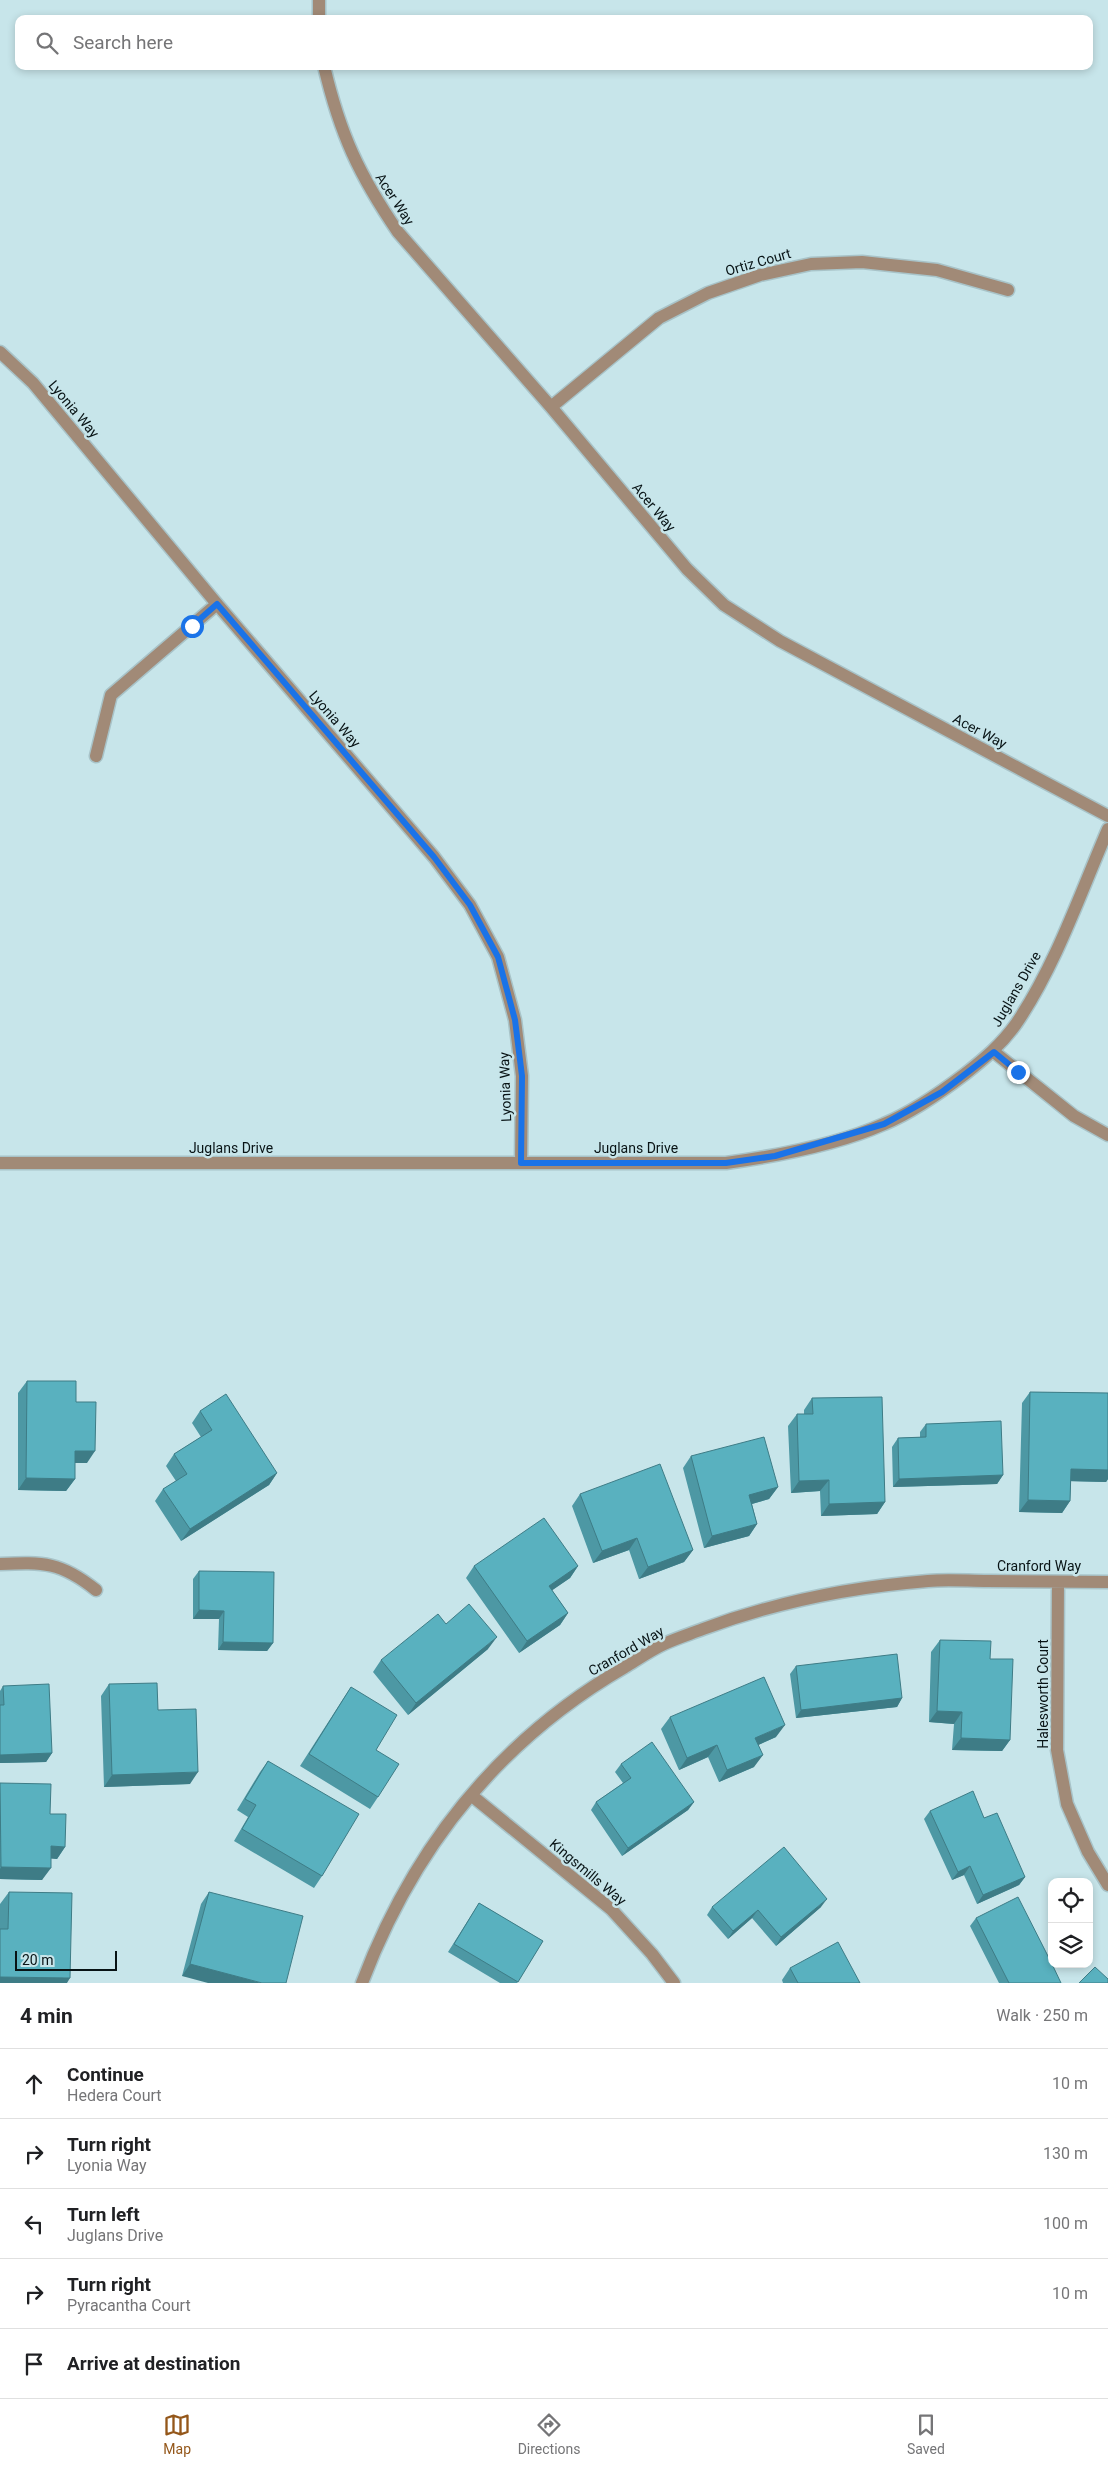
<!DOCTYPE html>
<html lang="en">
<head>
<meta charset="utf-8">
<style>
  body { margin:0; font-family:Roboto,sans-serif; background:#f2f2f2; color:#202124 }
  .controls { position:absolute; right:15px; bottom:15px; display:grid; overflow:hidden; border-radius:10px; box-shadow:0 2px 8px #0003 }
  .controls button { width:45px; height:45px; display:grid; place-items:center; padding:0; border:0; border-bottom:1px solid #e0e0e0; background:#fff; color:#202124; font:25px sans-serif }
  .scale { position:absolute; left:15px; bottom:12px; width:102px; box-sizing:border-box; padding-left:5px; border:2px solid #081315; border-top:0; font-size:14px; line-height:18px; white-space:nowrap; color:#081315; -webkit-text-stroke:4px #c7e5ea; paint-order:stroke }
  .stop { position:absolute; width:15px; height:15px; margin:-11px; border:4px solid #1a73e8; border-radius:50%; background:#fff }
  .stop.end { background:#1a73e8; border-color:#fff; box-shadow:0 1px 5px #0008 }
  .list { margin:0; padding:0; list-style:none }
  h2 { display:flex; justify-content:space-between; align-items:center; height:65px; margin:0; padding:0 20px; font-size:21px }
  h2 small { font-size:16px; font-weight:400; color:#757577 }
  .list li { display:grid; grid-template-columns:32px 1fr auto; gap:15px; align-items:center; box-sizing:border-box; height:70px; padding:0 20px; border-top:1px solid #e0e0e0 }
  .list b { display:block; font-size:19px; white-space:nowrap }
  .list p { margin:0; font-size:16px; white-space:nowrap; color:#757577 }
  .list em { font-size:16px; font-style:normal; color:#757577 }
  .icon { flex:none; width:28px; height:28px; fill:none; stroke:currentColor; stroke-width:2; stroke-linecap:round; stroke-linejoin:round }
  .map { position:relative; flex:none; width:1108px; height:1983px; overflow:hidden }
  .search { position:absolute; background:#fff; box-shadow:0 2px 8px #0003; left:15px; right:15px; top:15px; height:55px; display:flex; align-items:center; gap:12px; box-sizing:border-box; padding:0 18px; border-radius:10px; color:#757577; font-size:19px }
  .sheet { height:415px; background:#fff }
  nav { display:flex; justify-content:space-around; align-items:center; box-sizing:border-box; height:70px; border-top:1px solid #e0e0e0; background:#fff; font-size:14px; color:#757577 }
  nav a { display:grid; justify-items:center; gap:2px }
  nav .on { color:#94571a }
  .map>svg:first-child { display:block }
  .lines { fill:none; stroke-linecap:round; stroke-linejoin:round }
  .minor-casing { stroke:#a8c3c8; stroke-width:15 }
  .minor { stroke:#a18a77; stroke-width:12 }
  .wall { fill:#4d98a4 }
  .shaded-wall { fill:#3e7c86 }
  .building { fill:#59b1bf; stroke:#3e7c86 }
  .route { stroke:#1a73e8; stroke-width:6 }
  .labels { text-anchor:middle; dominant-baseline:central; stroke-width:5; stroke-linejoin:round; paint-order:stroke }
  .street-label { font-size:14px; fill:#081315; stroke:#c7e5ea }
</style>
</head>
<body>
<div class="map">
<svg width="1108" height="1983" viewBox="0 0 1108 1983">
  <rect width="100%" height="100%" fill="#c7e5ea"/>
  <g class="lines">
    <defs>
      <path id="minor" d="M319,0V19
        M324,66C340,134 359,175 398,232L551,407L687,569L724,605L780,641L1108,816
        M0,352L33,383L217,604L434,857L470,905L498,957L515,1020L522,1076L521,1163
        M551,407L659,318L708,293L760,275L811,264L862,262L937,270L1008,290
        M96,756L111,695L217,604
        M994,1052L1074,1116L1108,1135
        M0,1163H726C777,1156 837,1145 884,1124C913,1112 940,1093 965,1074C984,1059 1001,1045 1016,1024C1056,965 1080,894 1108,829
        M0,1564C44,1562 61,1562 96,1590
        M1058,1582L1057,1750L1067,1804L1088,1852L1108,1885
        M471,1795L611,1909L652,1954L674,1983
        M362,1983C413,1848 499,1740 625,1667C638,1659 651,1650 664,1644C677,1638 690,1634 703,1629C776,1602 851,1587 928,1581C948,1579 968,1581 988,1581C1028,1581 1068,1582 1108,1582"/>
    </defs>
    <use href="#minor" class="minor-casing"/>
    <use href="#minor" class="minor"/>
  </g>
  <path class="wall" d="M27,1381L76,1402L87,1463H75V1479L66,1491L18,1490V1393Z
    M1030,1392L1108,1393V1479L1106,1482L1071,1481L1070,1501L1062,1513L1019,1512L1022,1403Z
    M812,1398L885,1502L877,1514L821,1516L820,1491L791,1493L788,1426L797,1414H804V1410Z
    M200,1411L277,1473L269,1485L181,1541L155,1501L163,1489L176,1481L166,1466L174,1454L201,1437L192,1423Z
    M926,1424L1003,1475L997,1484L893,1487L892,1447L898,1438L920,1437V1432Z
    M691,1456L778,1487L769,1499L752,1504L757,1524L749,1536L704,1548L683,1468Z
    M580,1494L693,1550L684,1562L639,1579L629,1550L593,1563L572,1506Z
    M474,1566H578L570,1578L552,1590L568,1613L560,1625L519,1653L466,1578Z
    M199,1571L273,1643L267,1651L218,1650L219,1619H193V1579Z
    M446,1624L488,1649L408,1715L373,1672L381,1660Z
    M940,1640L990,1659L1010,1740L1002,1751L952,1750L954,1724L929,1722L931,1652Z
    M796,1666L902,1698L897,1707L796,1718L790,1674Z
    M109,1684L158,1710L190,1784L104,1787L101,1696Z
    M3,1686L52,1753L46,1762L0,1763V1691Z
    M351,1687L376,1750L378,1797L370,1809L300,1766L343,1699Z
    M670,1717L776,1737L758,1745L754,1767L719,1782L708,1757L679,1770L661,1729Z
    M268,1761L322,1876L314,1888L234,1841L248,1817L237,1810L260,1772Z
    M621,1764L694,1802L688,1810L622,1856L591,1810L596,1802L623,1783L615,1772Z
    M0,1783L50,1814L65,1847L57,1859L51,1858L42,1880L0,1879Z
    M930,1811L984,1818L1025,1877L1019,1885L977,1904L964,1875L952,1880L924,1819Z
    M9,1892L67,1983H0V1904Z
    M209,1892L286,1983L182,1976L201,1904Z
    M479,1903L543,1941L517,1983H500L448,1952Z
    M712,1907H821L776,1946L752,1918L728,1939L707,1915Z
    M976,1918L1061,1983H999L970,1926Z
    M790,1968L860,1983H783L782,1980Z"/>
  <path class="shaded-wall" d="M75,1451H95L87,1463H67Z
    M1071,1469L1108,1470V1479L1106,1482L1063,1481Z
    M277,1473L269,1485L181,1541L190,1529Z
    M1003,1475L997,1484L893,1487L899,1479Z
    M26,1478L75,1479L66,1491L18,1490Z
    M829,1480L820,1491L791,1493L799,1481Z
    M778,1487L769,1499L741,1507L749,1495Z
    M1028,1500L1070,1501L1062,1513L1019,1512Z
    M885,1502L877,1514L821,1516L829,1504Z
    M757,1524L749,1536L704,1548L712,1536Z
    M637,1538L629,1550L593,1563L602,1551Z
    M693,1550L684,1562L639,1579L648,1567Z
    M578,1566L570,1578L541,1598L549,1586Z
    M199,1610L224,1611L219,1619H193Z
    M568,1613L560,1625L519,1653L527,1641Z
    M497,1637L488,1649L408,1715L416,1703Z
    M223,1642L273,1643L267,1651L218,1650Z
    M902,1698L897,1707L796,1718L801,1710Z
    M937,1711L962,1712L954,1724L929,1722Z
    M785,1725L776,1737L747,1750L755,1738Z
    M961,1738L1010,1740L1002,1751L952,1750Z
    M717,1745L708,1757L679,1770L687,1758Z
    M52,1753L46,1762L0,1763V1755Z
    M763,1755L754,1767L719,1782L727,1770Z
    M198,1772L190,1784L104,1787L112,1775Z
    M694,1802L688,1810L622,1856L628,1848Z
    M51,1846L65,1847L57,1859L43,1858Z
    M970,1866L964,1875L952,1880L958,1872Z
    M1,1867L51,1868L42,1880L0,1879V1869Z
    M1025,1877L1019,1885L977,1904L983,1895Z
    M827,1899L821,1907L776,1946L781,1937Z
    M758,1910L752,1918L728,1939L733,1931Z
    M190,1964L262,1983H208L182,1976Z
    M0,1977L70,1978L67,1983H0Z"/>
  <path class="building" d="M27,1381H76V1402H96L95,1451H75V1479L26,1478Z
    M1030,1392L1108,1393V1470L1071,1469L1070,1501L1028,1500Z
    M226,1394L277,1473L190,1529L163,1489L187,1474L174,1454L212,1430L200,1411Z
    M882,1397L885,1502L829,1504V1480L799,1481L797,1414H813L812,1398Z
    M1001,1421L1003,1475L899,1479L898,1438L926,1437V1424Z
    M764,1437L778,1487L749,1495L757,1524L712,1536L691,1456Z
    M660,1464L693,1550L648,1567L637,1538L602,1551L580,1494Z
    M544,1518L578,1566L549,1586L568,1613L527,1641L474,1566Z
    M199,1571L274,1572L273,1643L223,1642L224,1611L199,1610Z
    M469,1604L497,1637L416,1703L381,1660L438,1614L446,1624Z
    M940,1640L991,1641L990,1659H1013L1010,1740L961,1738L962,1712L937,1711Z
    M897,1654L902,1698L801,1710L796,1666Z
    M764,1677L785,1725L755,1738L763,1755L727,1770L717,1745L687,1758L670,1717Z
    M157,1683L158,1710L196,1709L198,1772L112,1775L109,1684Z
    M49,1684L52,1753L0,1755V1705H4L3,1686Z
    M351,1687L397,1715L376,1750L399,1764L378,1797L309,1754Z
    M652,1742L694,1802L628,1848L596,1802L631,1778L621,1764Z
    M268,1761L359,1814L322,1876L242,1829L256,1805L245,1799Z
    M0,1783L51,1784L50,1814H66L65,1847L51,1846V1868L1,1867Z
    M973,1791L984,1818L997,1813L1025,1877L983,1895L970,1866L958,1872L930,1811Z
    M784,1847L827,1899L781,1937L758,1910L733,1931L712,1907Z
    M9,1892L72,1893L70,1978L0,1977V1929H8Z
    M209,1892L303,1916L286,1983H262L190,1964Z
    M1018,1897L1052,1964L1061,1983H1009L976,1918Z
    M479,1903L543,1941L518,1982L454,1944Z
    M838,1942L860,1983H798L790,1968Z
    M1095,1967L1108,1979V1983H1079Z"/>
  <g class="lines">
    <path class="route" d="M192,626L217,604L434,857L470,905L498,957L515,1020L522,1076L521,1163H726L775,1156L884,1124L942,1092L994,1052L1018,1072"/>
  </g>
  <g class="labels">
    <g class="street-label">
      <text transform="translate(395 199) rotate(57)">Acer Way</text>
      <text transform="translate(758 262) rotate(-16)">Ortiz Court</text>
      <text transform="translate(74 409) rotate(50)">Lyonia Way</text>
      <text transform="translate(654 507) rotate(50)">Acer Way</text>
      <text transform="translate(335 719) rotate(49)">Lyonia Way</text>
      <text transform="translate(980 731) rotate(28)">Acer Way</text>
      <text transform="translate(1016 989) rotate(-60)">Juglans Drive</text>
      <text transform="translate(505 1087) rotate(-92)">Lyonia Way</text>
      <text x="231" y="1148">Juglans Drive</text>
      <text x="636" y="1148">Juglans Drive</text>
      <text x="1039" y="1566">Cranford Way</text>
      <text transform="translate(626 1651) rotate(-30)">Cranford Way</text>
      <text transform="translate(1043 1694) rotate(-90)">Halesworth Court</text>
      <text transform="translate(588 1872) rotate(40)">Kingsmills Way</text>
    </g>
  </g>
</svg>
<div class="controls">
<button><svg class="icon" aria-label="locate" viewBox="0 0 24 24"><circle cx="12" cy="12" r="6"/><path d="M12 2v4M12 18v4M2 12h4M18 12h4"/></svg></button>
<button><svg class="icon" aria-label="layers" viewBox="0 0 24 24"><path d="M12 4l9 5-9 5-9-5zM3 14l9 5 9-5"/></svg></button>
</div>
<div class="scale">20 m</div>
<div class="stop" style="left:192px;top:626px"></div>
<div class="stop end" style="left:1018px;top:1072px"></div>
<div class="search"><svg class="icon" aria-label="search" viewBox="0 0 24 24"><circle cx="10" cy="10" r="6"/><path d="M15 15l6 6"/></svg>Search here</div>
</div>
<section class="sheet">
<h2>4 min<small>Walk · 250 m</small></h2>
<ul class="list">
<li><svg class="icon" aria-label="ahead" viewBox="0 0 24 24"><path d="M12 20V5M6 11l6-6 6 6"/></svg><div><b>Continue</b><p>Hedera Court</p></div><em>10 m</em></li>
<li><svg class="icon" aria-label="right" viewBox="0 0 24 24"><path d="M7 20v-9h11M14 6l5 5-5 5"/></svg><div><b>Turn right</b><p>Lyonia Way</p></div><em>130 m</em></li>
<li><svg class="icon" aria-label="left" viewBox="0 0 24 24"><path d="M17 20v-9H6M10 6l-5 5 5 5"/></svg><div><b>Turn left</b><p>Juglans Drive</p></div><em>100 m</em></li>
<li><svg class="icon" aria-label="right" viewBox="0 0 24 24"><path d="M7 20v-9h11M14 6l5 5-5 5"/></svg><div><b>Turn right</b><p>Pyracantha Court</p></div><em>10 m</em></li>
<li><svg class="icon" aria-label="arrive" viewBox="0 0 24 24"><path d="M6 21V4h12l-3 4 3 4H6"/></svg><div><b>Arrive at destination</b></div></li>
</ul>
</section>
<nav>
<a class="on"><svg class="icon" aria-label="map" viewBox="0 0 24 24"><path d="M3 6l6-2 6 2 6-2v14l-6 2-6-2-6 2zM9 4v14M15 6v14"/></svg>Map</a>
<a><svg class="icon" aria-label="directions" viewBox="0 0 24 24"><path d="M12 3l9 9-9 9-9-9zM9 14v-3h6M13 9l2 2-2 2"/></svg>Directions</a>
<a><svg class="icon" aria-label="saved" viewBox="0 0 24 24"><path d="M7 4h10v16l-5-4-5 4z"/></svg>Saved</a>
</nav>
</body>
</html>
